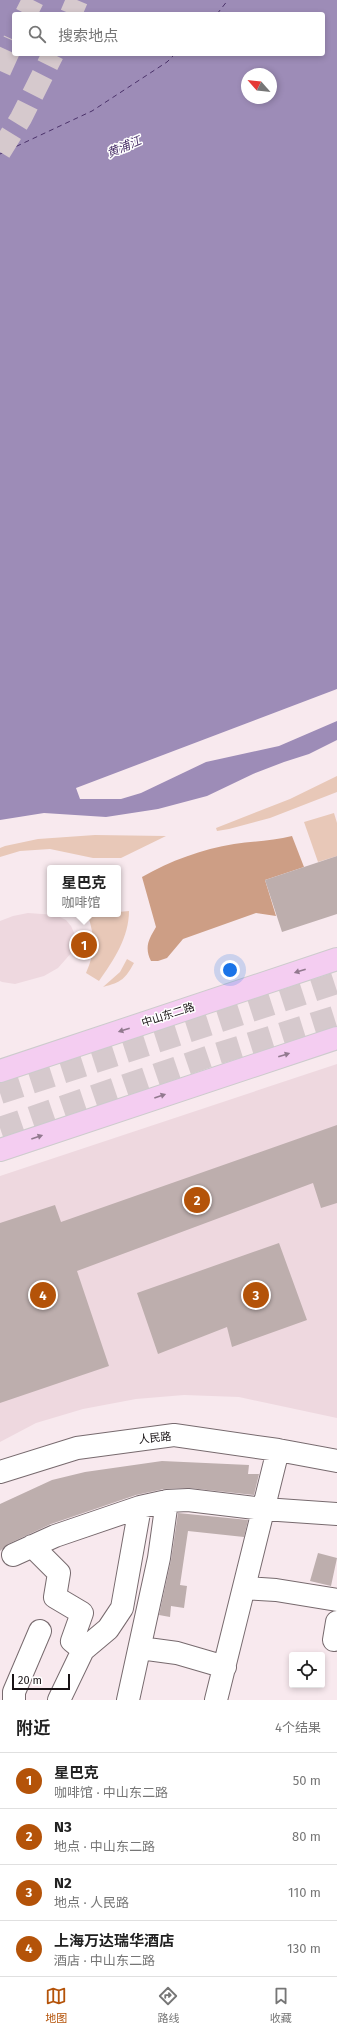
<!DOCTYPE html>
<html lang="zh">
<head>
<meta charset="utf-8">
<style>
  body { margin:0; font-family:"Fira Sans","Noto Sans SC",sans-serif; background:#f2f2f2; color:#222 }
  .controls { position:absolute; right:12px; bottom:12px; display:grid; overflow:hidden; border-radius:4px; box-shadow:0 2px 6px #0003 }
  .controls button { width:36px; height:36px; display:grid; place-items:center; padding:0; border:0; border-bottom:1px solid #e0e0e0; background:#fff; color:#222; font:20px sans-serif }
  .compass { position:absolute; left:241px; top:68px; width:36px; height:36px; border-radius:50%; background:#fff; box-shadow:0 2px 6px #0003; rotate:297deg }
  .scale { position:absolute; left:12px; bottom:10px; width:58px; box-sizing:border-box; padding-left:4px; border:2px solid #181315; border-top:0; font-size:11px; line-height:14px; white-space:nowrap; color:#181315; -webkit-text-stroke:3px #fff; paint-order:stroke }
  .you { position:absolute; left:230px; top:970px; width:14px; height:14px; margin:-10px; border:3px solid #fff; border-radius:50%; background:#1a73e8; box-shadow:0 0 0 6px #1a73e833 }
  .badge { display:grid; place-items:center; width:26px; height:26px; border-radius:50%; background:#b45309; color:#fff; font-size:13px; font-weight:700 }
  .pin { position:absolute; translate:-50% -50%; border:2px solid #fff; box-shadow:0 1px 4px #0006 }
  .popup { position:absolute; left:47px; top:865px; width:74px; height:52px; box-sizing:border-box; display:grid; place-content:center; border-radius:4px; background:#fff; filter:drop-shadow(0 1px 3px #0005); font-size:13px; white-space:nowrap; color:#767676 }
  .popup b { font-size:15px; color:#222 }
  .popup::after { content:''; position:absolute; left:50%; top:100%; margin-left:-8px; border:8px solid transparent; border-top-color:#fff }
  .list { margin:0; padding:0; list-style:none }
  h2 { display:flex; justify-content:space-between; align-items:center; height:52px; margin:0; padding:0 16px; font-size:17px }
  h2 small { font-size:13px; font-weight:400; color:#767676 }
  .list li { display:grid; grid-template-columns:26px 1fr auto; gap:12px; align-items:center; box-sizing:border-box; height:56px; padding:0 16px; border-top:1px solid #e0e0e0 }
  .list b { display:block; font-size:15px; white-space:nowrap }
  .list p { margin:0; font-size:13px; white-space:nowrap; color:#767676 }
  .list em { font-size:13px; font-style:normal; color:#767676 }
  .icon { flex:none; width:22px; height:22px; fill:none; stroke:currentColor; stroke-width:2; stroke-linecap:round; stroke-linejoin:round }
  .map { position:relative; flex:none; width:337px; height:1700px; overflow:hidden }
  .search { position:absolute; background:#fff; box-shadow:0 2px 6px #0003; left:12px; right:12px; top:12px; height:44px; display:flex; align-items:center; gap:10px; box-sizing:border-box; padding:0 14px; border-radius:4px; color:#767676; font-size:15px }
  .sheet { height:276px; background:#fff }
  nav { display:flex; justify-content:space-around; align-items:center; box-sizing:border-box; height:56px; border-top:1px solid #e0e0e0; background:#fff; font-size:11px; color:#767676 }
  nav a { display:grid; justify-items:center; gap:2px }
  nav .on { color:#b45309 }
  .map>svg:first-child { display:block }
  .built { fill:#eed8df }
  .green { fill:#e8c8b8 }
  .forest { fill:#cd9e85 }
  .water { fill:#9d8cb7; fill-rule:evenodd }
  .pier { fill:#f8e9ee }
  .lines { fill:none; stroke-linecap:round; stroke-linejoin:round }
  .ferry { stroke:#4b326a; stroke-width:1; stroke-dasharray:5 4; stroke-linecap:butt }
  .building { fill:#bdaead }
  .major-tunnel { stroke:#d6c9cd; stroke-width:22; stroke-dasharray:22 11; stroke-linecap:butt }
  .minor-casing { stroke:#776a6e; stroke-width:24 }
  .major-casing { stroke:#cccbcc; stroke-width:24 }
  .minor { stroke:#fff; stroke-width:22 }
  .major { stroke:#f4cdf1; stroke-width:22 }
  .oneway { fill:#91798e }
  .labels { text-anchor:middle; dominant-baseline:central; stroke-width:3; stroke-linejoin:round; paint-order:stroke }
  .street-label { font-size:11px; fill:#181315; stroke:#fff }
  .water-label { font-size:12px; font-style:italic; fill:#4b326a; stroke:#fff }
</style>
</head>
<body>
<div class="map">
<svg width="337" height="1700" viewBox="0 0 337 1700">
  <rect width="100%" height="100%" fill="#f8e9ee"/>
  <path class="built" d="M28,913L56,915L66,920L71,926L76,937L73,951L58,968L44,976L15,984L2,982L0,981V921L13,916Z
    M337,1064V1418L239,1397L184,1395L136,1399L83,1409L36,1423L0,1442V1176Z"/>
  <path class="green" d="M337,776V792L270,818L229,829L217,831L216,828L290,799Z
    M334,813L337,823V856L318,862L304,822Z
    M95,835L166,836L121,858H93L50,849L20,851L0,857V848L5,846L38,839Z
    M129,911C129,937 114,960 99,981L86,973C95,954 95,936 88,916L118,914V912Z
    M127,959L134,963C125,979 122,982 103,987L120,972Z"/>
  <path class="forest" d="M292,836L304,867L265,880L276,916L256,913L183,939L167,958L158,961H151C144,947 149,939 156,927L142,877C170,861 202,849 234,844C254,841 274,841 292,836Z"/>
  <path class="water" d="M0,0H337V740L309,754L284,762L253,774L207,796L158,809L106,817L44,813L0,820ZM14,14H323V54H14ZM247,74H271V98H247Z"/>
  <path class="pier" d="M337,689V721L279,746L206,762L141,793L121,799H80L76,788Z"/>
  <g class="lines">
    <path class="ferry" d="M217,14L228,0
      M0,154L92,111L167,62L175,54"/>
  </g>
  <path class="building" d="M337,856V914L282,932L265,880Z
    M337,1125V1203L321,1208L313,1183L77,1271L109,1366L0,1403V1223L55,1205L61,1222Z
    M279,1243L307,1320L232,1347L227,1327L158,1354L137,1293Z
    M162,1461L249,1465L248,1474H259L254,1495L189,1488L164,1489L136,1495L51,1524L8,1544L0,1551V1504L52,1480L85,1472Z
    M178,1513L248,1520L244,1537L188,1531L180,1585L187,1586L184,1608L171,1606L170,1617L159,1615L171,1560Z
    M318,1553L337,1558L331,1586L310,1581Z"/>
  <g class="lines">
    <path class="major-tunnel" d="M26,14L33,0
      M71,14L77,0
      M0,71L14,40
      M0,152L21,118L53,54
      M0,1093L337,983
      M0,1128L213,1055L337,1016"/>
    <defs>
      <path id="minor" d="M0,1472L77,1448L174,1435L278,1450L337,1461
        M32,1546L59,1573L55,1597L82,1613L72,1641L83,1650
        M13,1555L55,1536L140,1507L167,1501L188,1500L264,1509L337,1514
        M244,1588L276,1590L337,1600
        M334,1640L337,1622
        M140,1648L177,1653L225,1667
        M14,1700V1692L40,1631
        M59,1700L83,1650L108,1629L122,1608L140,1507
        M128,1700L159,1558L167,1501
        M216,1700L278,1450"/>
      <path id="major" d="M0,1071L337,959
        M0,1150L337,1038"/>
    </defs>
    <use href="#minor" class="minor-casing"/>
    <use href="#major" class="major-casing"/>
    <use href="#minor" class="minor"/>
    <use href="#major" class="major"/>
  </g>
  <defs><path id="oneway-solid" d="M-6-.8H1V-3.2L6.5 0L1 3.2V.8H-6Z"/></defs>
  <g class="oneway">
    <use href="#oneway-solid" transform="translate(300 971) rotate(162)"/>
    <use href="#oneway-solid" transform="translate(124 1030) rotate(162)"/>
    <use href="#oneway-solid" transform="translate(284 1055) rotate(-17)"/>
    <use href="#oneway-solid" transform="translate(160 1096) rotate(-19)"/>
    <use href="#oneway-solid" transform="translate(37 1137) rotate(-19)"/>
  </g>
  <g class="labels">
    <g class="street-label">
      <text transform="translate(168 1015) rotate(-18)">中山东二路</text>
      <text transform="translate(155 1438) rotate(-6)">人民路</text>
    </g>
    <g class="water-label">
      <text transform="translate(124 147) rotate(-23)">黄浦江</text>
    </g>
  </g>
</svg>
<div class="controls">
<button><svg class="icon" aria-label="locate" viewBox="0 0 24 24"><circle cx="12" cy="12" r="6"/><path d="M12 2v4M12 18v4M2 12h4M18 12h4"/></svg></button>
</div>
<svg class="compass" viewBox="-18 -18 36 36"><path d="M0-13l5 13h-10z" fill="#e53935"/><path d="M0 13l5-13h-10z" fill="#767676"/></svg>
<div class="scale">20 m</div>
<div class="you"></div>
<div class="pin badge" style="left:84px;top:945px">1</div>
<div class="popup"><b>星巴克</b>咖啡馆</div>
<div class="pin badge" style="left:197px;top:1200px">2</div>
<div class="pin badge" style="left:256px;top:1295px">3</div>
<div class="pin badge" style="left:43px;top:1295px">4</div>
<div class="search"><svg class="icon" aria-label="search" viewBox="0 0 24 24"><circle cx="10" cy="10" r="6"/><path d="M15 15l6 6"/></svg>搜索地点</div>
</div>
<section class="sheet">
<h2>附近<small>4个结果</small></h2>
<ul class="list">
<li><span class="badge">1</span><div><b>星巴克</b><p>咖啡馆 · 中山东二路</p></div><em>50 m</em></li>
<li><span class="badge">2</span><div><b>N3</b><p>地点 · 中山东二路</p></div><em>80 m</em></li>
<li><span class="badge">3</span><div><b>N2</b><p>地点 · 人民路</p></div><em>110 m</em></li>
<li><span class="badge">4</span><div><b>上海万达瑞华酒店</b><p>酒店 · 中山东二路</p></div><em>130 m</em></li>
</ul>
</section>
<nav>
<a class="on"><svg class="icon" aria-label="map" viewBox="0 0 24 24"><path d="M3 6l6-2 6 2 6-2v14l-6 2-6-2-6 2zM9 4v14M15 6v14"/></svg>地图</a>
<a><svg class="icon" aria-label="directions" viewBox="0 0 24 24"><path d="M12 3l9 9-9 9-9-9zM9 14v-3h6M13 9l2 2-2 2"/></svg>路线</a>
<a><svg class="icon" aria-label="saved" viewBox="0 0 24 24"><path d="M7 4h10v16l-5-4-5 4z"/></svg>收藏</a>
</nav>
</body>
</html>
